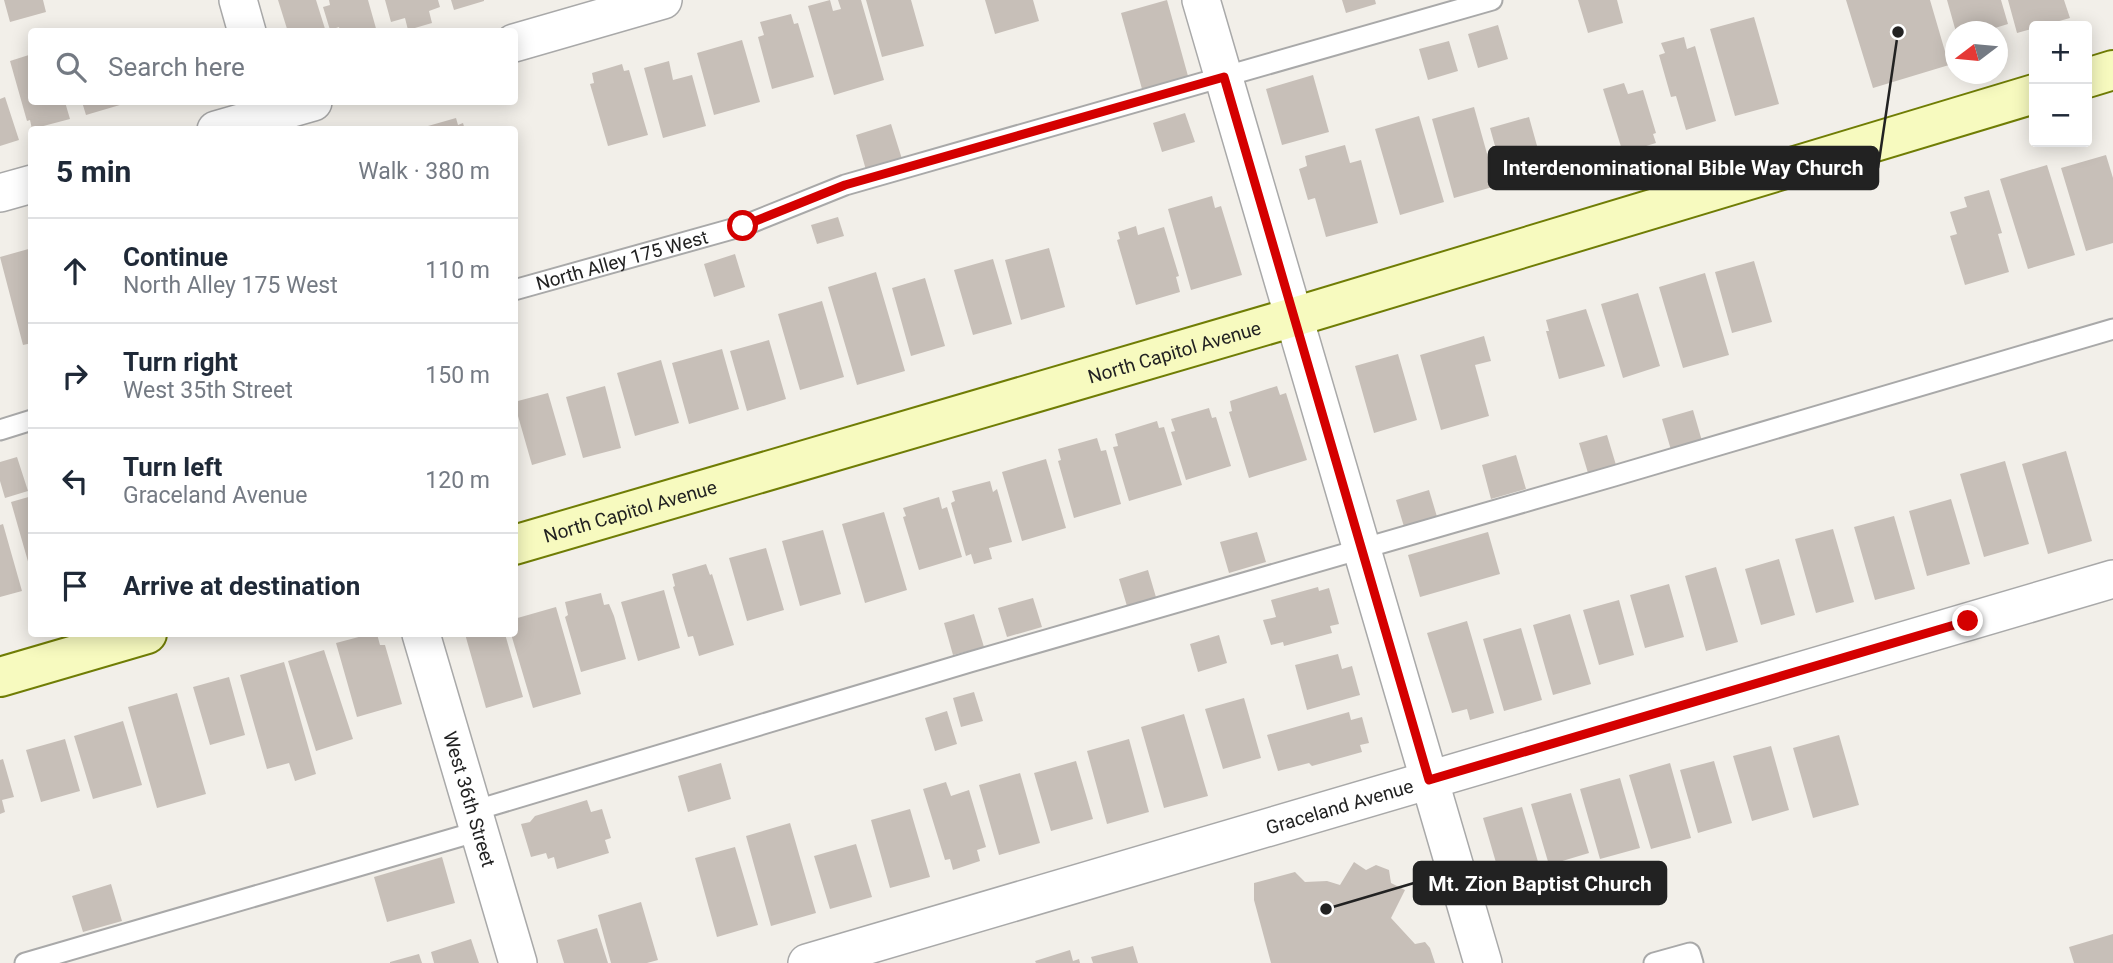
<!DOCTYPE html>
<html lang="en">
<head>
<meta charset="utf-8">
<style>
  body { margin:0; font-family:Roboto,sans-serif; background:#f2f2f3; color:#1f2937 }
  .controls { position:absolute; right:21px; top:21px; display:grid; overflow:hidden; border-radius:7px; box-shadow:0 4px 18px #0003 }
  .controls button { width:63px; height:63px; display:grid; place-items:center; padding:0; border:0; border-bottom:2px solid #e0e1e3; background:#fff; color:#1f2937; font:35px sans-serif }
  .compass { position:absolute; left:1945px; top:21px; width:63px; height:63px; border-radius:50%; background:#fff; box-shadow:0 4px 18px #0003; rotate:254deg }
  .stop { position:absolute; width:21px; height:21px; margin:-16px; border:5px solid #d40000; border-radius:50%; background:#fff }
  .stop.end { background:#d40000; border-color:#fff; box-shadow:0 2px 7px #0008 }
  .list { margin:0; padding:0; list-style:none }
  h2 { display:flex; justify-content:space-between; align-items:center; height:91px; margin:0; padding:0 28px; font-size:30px }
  h2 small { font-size:23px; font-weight:400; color:#747a83 }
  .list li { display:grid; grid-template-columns:46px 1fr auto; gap:21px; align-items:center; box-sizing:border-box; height:105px; padding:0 28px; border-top:2px solid #e0e1e3 }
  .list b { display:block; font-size:26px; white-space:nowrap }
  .list p { margin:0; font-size:23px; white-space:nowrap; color:#747a83 }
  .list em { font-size:23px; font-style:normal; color:#747a83 }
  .icon { flex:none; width:38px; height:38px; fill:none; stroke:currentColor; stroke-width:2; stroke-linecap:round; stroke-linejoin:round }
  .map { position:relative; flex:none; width:2113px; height:963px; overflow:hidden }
  .search { position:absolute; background:#fff; box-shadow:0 4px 18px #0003; left:28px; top:28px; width:490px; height:77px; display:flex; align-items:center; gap:18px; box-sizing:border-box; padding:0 24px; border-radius:7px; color:#747a83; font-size:26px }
  .panel { position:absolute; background:#fff; box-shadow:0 4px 18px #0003; left:28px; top:126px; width:490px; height:511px; border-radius:7px }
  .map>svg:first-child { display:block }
  .building { fill:#c7bfb8 }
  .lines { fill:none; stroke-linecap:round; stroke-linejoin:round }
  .service-casing { stroke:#a9a9a9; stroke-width:23 }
  .minor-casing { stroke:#a9a9a9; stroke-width:40 }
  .secondary-casing { stroke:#707d05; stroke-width:42 }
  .service { stroke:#fff; stroke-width:19 }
  .minor { stroke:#fff; stroke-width:37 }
  .secondary { stroke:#f7fabf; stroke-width:38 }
  .route { stroke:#d40000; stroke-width:9 }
  .labels { text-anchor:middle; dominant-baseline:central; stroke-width:5; stroke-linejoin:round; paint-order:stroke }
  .street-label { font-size:19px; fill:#222; stroke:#fff }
  .leader { fill:none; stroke:#222; stroke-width:2.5 }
  .callout-dot { fill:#222; stroke:#fff; stroke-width:2.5 }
  .callout { fill:#222; stroke:#222; stroke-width:2.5 }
  .callout-label { font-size:21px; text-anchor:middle; font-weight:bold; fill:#fff }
</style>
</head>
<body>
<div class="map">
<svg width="2113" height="963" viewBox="0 0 2113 963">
  <rect width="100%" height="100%" fill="#f2efe9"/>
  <path class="building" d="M4,0H43L46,12L10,22Z
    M278,0H316L326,32H288Z
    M329,0H368L377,32H340L339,27L330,30L323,7L330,5Z
    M385,0H438L440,7L429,11L432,23L408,30L405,18L391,22Z
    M451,0H484V1L454,10Z
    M830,0L833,11L841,9L838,0H861L884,80L834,95L808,6Z
    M866,0H911L924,46L882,57Z
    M985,0H1033L1039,21L995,34Z
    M1167,0L1188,76L1142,89L1121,13Z
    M1342,0H1375L1376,4L1346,13Z
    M1578,0H1617L1623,23L1588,33Z
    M1846,0H1930L1949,65L1873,88Z
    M1947,0H2001L2008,24L1982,32H1956Z
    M2008,0H2064L2070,18L2017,33Z
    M791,14L794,24L798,23L814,77L772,89L758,37L764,35L760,22Z
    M1754,17L1779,104L1735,116L1710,29Z
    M1498,25L1508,59L1478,68L1468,34Z
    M1684,37L1687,49L1695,46L1716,121L1686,130L1676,96L1671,97L1659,55L1665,53L1661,43Z
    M742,40L760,102L714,115L697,53Z
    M1449,41L1458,71L1428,80L1419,49Z
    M32,54V102H65L70,119L32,129L30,120L27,121L10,61Z
    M669,61L673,80L692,75L706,126L663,138L644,68Z
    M622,64L624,71L629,70L648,135L608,146L590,84L594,83L592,73Z
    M1313,75L1329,132L1282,145L1266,89Z
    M1624,83L1628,94L1643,90L1656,133L1653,134L1656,143L1623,153L1603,89Z
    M5,97L19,140L0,146V99Z
    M82,102H130L86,115Z
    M1474,107L1496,186L1454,198L1432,119Z
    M1185,113L1195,142L1162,152L1153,123Z
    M1419,116L1444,202L1400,215L1375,129Z
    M1529,117L1544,171L1505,182L1490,128Z
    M456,118L458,125L463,123L465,130H429L428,126Z
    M891,124L902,159L866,170L856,135Z
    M1345,145L1350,163L1361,160L1378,223L1326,237L1315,198L1308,200L1299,169L1307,166L1305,156Z
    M2106,155L2113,178V243L2086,251L2061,168Z
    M2047,165L2075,255L2028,269L2000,179Z
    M1989,190L2002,233L1998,234L2009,272L1965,285L1950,236L1957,234L1950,212L1967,207L1964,197Z
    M1212,196L1215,208L1221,206L1242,275L1191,290L1168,209Z
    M838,217L844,236L817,244L811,225Z
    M1136,226L1138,235L1164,227L1179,276L1176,277L1180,292L1136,305L1117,240L1120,239L1118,232Z
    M32,248V343L23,345L0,257Z
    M1049,248L1065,307L1021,320L1005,260Z
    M735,254L745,287L714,297L704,264Z
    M993,259L1012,324L973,335L954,270Z
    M1754,261L1772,322L1732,333L1715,272Z
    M876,272L905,371L857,385L828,287Z
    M1705,273L1729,355L1683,368L1659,287Z
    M925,278L945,346L911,356L892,288Z
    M1638,293L1660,366L1623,378L1601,304Z
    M822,301L844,377L800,390L778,314Z
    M1586,309L1605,366L1559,379L1546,331H1549L1546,320Z
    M1484,336L1491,361L1475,365L1489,416L1441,430L1420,355Z
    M769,340L786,399L747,411L730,351Z
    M722,349L739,409L689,424L672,363Z
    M1398,354L1417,420L1374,433L1355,366Z
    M661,360L679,423L635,436L617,373Z
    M605,386L621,448L583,458L566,397Z
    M1277,386L1280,395L1286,393L1307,460L1249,478L1229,412L1232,411L1230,401Z
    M548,393L566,455L532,465L514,402Z
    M1209,408L1212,418L1216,417L1231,466L1186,480L1171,432L1175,431L1171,419Z
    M1693,410L1702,441L1671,450L1662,419Z
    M1157,421L1159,428L1164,427L1182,485L1129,501L1113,447L1118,446L1115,434Z
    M1607,435L1616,465L1588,473L1579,443Z
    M1097,438L1101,451L1106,450L1121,504L1074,518L1058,461L1061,460L1058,449Z
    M2066,451L2092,541L2048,554L2022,464Z
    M1516,455L1526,489L1491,499L1482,465Z
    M17,457L28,491L5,498L0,481V462Z
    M1046,459L1066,528L1022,541L1002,472Z
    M2005,461L2029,544L1984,557L1960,474Z
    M990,481L993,492L997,489L1012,542L989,548L992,559L974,564L971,554L966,556L951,503L955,501L952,491Z
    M1429,490L1438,520L1405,530L1396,500Z
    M32,496V572H31L11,502Z
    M939,497L942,509L947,507L962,557L919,570L903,517L906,516L903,508Z
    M1951,499L1970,564L1927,576L1909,511Z
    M884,512L907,590L865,603L842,524Z
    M1894,516L1915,589L1875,600L1854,527Z
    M3,524L22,591L0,597V525Z
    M1833,529L1854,602L1816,613L1795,539Z
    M823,530L841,594L800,606L782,541Z
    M1257,532L1266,562L1229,573L1220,542Z
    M1488,532L1500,574L1420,597L1408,555Z
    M766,548L784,610L747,621L729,558Z
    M1779,559L1795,615L1761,625L1745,569Z
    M706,564L710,575L712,574L734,645L699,656L693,636L688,637L673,587L675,586L672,574Z
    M1716,567L1738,642L1706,651L1685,576Z
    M1148,570L1158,604L1129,613L1119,579Z
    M1669,584L1684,637L1645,648L1630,595Z
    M1318,587L1319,591L1329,588L1339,624L1330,626L1332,633L1284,646L1283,642L1271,645L1263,620L1276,617L1271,600Z
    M664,590L680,648L638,661L621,602Z
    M601,593L604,605L609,604L614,616L626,659L581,672L565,617L568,615L565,602Z
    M1033,598L1042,627L1007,637L998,608Z
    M1619,600L1634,655L1599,665L1583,610Z
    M556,607L581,694L533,708L511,634H514V619Z
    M974,614L984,647L953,655L944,623Z
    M1570,614L1591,684L1553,695L1533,625Z
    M1467,621L1494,713L1470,720L1467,709L1452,713L1427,633Z
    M1521,628L1542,700L1504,711L1483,639Z
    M370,634H377L380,645H385L402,704L357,717L336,643Z
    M465,634H505L523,697L486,708Z
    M1219,635L1227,663L1198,672L1190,644Z
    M324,650L353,739L316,751L288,661Z
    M1338,654L1342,669L1352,666L1360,695L1307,710L1295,665Z
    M284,662L316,774L295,781L289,763L267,769L240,675Z
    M229,677L245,735L210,745L193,687Z
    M974,692L983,721L961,727L953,698Z
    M177,693L206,794L157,808L128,707Z
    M1244,698L1261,758L1223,769L1205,709Z
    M947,711L957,744L935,751L925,718Z
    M1349,712L1351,720L1362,717L1369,743L1360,745L1362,752L1312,766L1309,763L1278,771L1267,735Z
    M1184,714L1208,796L1164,808L1141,727Z
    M123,721L142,785L93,799L74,736Z
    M1839,735L1859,805L1813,818L1793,748Z
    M65,739L80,791L41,802L26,750Z
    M1129,739L1149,812L1107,824L1087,751Z
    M1771,746L1789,810L1752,821L1733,756Z
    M3,759L14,797L2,800L5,812L0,814V760Z
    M1076,761L1093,819L1051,831L1034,773Z
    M1714,761L1732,823L1698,833L1680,770Z
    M721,763L731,799L688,812L678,776Z
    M1670,763L1691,838L1651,849L1629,775Z
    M1020,773L1040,843L999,855L979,785Z
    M1620,778L1640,848L1600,859L1580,789Z
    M946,782L951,796L969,790L986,847L977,850L980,861L953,870L950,859L945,860L923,789Z
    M1571,793L1589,853L1549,865L1531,804Z
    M587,800L591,812L602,809L611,838L605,840L609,853L557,869L554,857L548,859L546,853L531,857L521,824L530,822L535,816Z
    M1522,807L1543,879L1504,890L1483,818Z
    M910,809L930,877L890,888L871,820Z
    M790,823L816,913L771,926L746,836Z
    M856,844L872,897L830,909L814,856Z
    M735,847L758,925L717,937L695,858Z
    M442,857L455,903L387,922L374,877Z
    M1354,862L1366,870L1376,865L1389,870L1391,883L1405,890L1391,918L1415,944L1425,942L1430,948L1435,963H1271L1254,900V883L1295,872L1305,882L1327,881L1340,885Z
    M111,884L122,921L83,932L72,896Z
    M641,902L658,960L647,963H611L598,915Z
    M597,928L608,963H564L557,940Z
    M2113,934V963H2074L2069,947Z
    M471,939L479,963H434L431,952Z
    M1133,946L1138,963H1093L1091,957Z
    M1070,950L1073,961L1079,959L1080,963H1036L1035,961Z
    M419,954L422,963H390V962Z"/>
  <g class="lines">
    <defs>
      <g id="service">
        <path id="s1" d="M514,290L743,226L845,185L1492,0"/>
        <path d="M0,430L32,420"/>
        <path d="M473,811L970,662L1614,476L2113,329"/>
        <path d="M25,963L479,831"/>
        <path d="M1654,963L1690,953L1693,963"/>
      </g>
      <g id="minor">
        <path d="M238,0L247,32"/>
        <path d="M1201,0L1483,963"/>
        <path d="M514,43L663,0"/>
        <path d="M216,130L313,102"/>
        <path d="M0,193L32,184"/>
        <path id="s2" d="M421,634L518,963"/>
        <path id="s3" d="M807,963L2113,579"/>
      </g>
      <g id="secondary">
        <path d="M2087,78L2113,70"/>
        <path id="s4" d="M514,545L1294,317L2034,94"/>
        <path d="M0,677L147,634"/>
      </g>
    </defs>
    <use href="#service" class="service-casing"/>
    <use href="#minor" class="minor-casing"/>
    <use href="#secondary" class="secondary-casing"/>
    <use href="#service" class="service"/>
    <use href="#minor" class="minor"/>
    <use href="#secondary" class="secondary"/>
  </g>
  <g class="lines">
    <path class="route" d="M743,226L845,185L1224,77L1429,780L1968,621"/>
  </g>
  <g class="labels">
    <g class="street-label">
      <text stroke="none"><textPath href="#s1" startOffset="112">North Alley 175 West</textPath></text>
      <text stroke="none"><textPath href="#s4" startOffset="688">North Capitol Avenue</textPath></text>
      <text stroke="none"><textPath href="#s4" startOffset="121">North Capitol Avenue</textPath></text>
      <text stroke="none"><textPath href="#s2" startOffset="172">West 36th Street</textPath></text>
      <text stroke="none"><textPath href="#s3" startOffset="555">Graceland Avenue</textPath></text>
    </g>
  </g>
  <path class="leader" d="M1898 32L1878 168M1326 909L1414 883"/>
  <g class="callout-dot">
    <circle cx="1898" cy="32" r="7"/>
    <circle cx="1326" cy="909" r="7"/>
  </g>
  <g class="callout">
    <rect x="1489" y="147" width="389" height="42" rx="7"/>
    <rect x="1414" y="862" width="252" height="42" rx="7"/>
  </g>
  <g class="callout-label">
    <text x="1683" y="175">Interdenominational Bible Way Church</text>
    <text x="1540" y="891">Mt. Zion Baptist Church</text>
  </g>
</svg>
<div class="controls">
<button>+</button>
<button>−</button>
</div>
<svg class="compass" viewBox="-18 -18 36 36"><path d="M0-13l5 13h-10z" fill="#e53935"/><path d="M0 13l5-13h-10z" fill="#747a83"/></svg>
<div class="stop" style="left:743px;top:226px"></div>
<div class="stop end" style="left:1968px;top:621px"></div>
<div class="search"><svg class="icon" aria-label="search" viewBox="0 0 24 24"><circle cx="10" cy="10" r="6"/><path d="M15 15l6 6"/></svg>Search here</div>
<section class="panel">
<h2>5 min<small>Walk · 380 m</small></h2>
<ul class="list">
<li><svg class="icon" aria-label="ahead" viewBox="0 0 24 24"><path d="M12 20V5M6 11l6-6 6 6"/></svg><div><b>Continue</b><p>North Alley 175 West</p></div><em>110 m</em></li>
<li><svg class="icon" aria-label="right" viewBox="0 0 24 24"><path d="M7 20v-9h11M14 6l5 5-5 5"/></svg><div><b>Turn right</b><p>West 35th Street</p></div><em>150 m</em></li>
<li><svg class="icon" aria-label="left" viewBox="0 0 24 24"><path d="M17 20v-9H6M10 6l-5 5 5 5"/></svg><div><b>Turn left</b><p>Graceland Avenue</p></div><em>120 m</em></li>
<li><svg class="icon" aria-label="arrive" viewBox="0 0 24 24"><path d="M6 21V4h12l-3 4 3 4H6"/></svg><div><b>Arrive at destination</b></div></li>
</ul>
</section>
</div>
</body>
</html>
